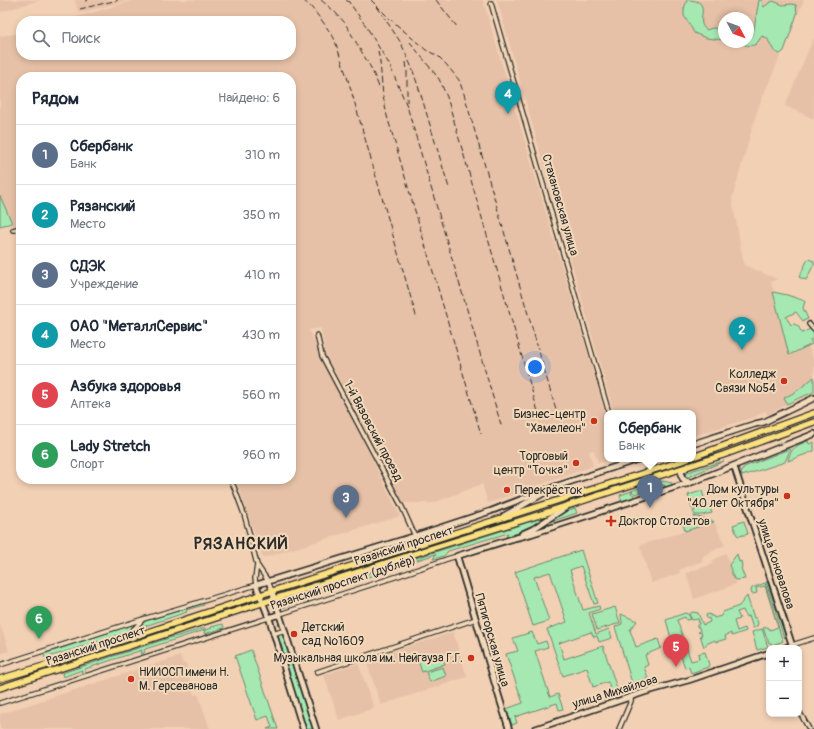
<!DOCTYPE html>
<html lang="ru">
<head>
<meta charset="utf-8">
<style>
  body { margin:0; font-family:Pangolin,sans-serif; background:#f6f6f7; color:#1f2937 }
  .controls { position:absolute; right:12px; bottom:12px; display:grid; overflow:hidden; border-radius:8px; box-shadow:0 2px 6px #0003 }
  .controls button { width:36px; height:36px; display:grid; place-items:center; padding:0; border:0; border-bottom:1px solid #e0e1e3; background:#fff; color:#1f2937; font:20px sans-serif }
  .compass { position:absolute; left:718px; top:12px; width:36px; height:36px; border-radius:50%; background:#fff; box-shadow:0 2px 6px #0003; rotate:131deg }
  .you { position:absolute; left:535px; top:367px; width:14px; height:14px; margin:-10px; border:3px solid #fff; border-radius:50%; background:#1a73e8; box-shadow:0 0 0 6px #1a73e833 }
  .badge { display:grid; place-items:center; width:26px; height:26px; border-radius:50%; background:#0b8043; color:#fff; font-size:13px; font-weight:700 }
  .pin { position:absolute; translate:-50% -33px; filter:drop-shadow(0 1px 2px #0008) }
  .pin::after { content:''; position:absolute; top:21px; width:14px; height:12px; background:inherit; clip-path:polygon(0 0,100% 0,50% 100%) }
  .popup { position:absolute; left:604px; top:410px; width:92px; height:52px; box-sizing:border-box; display:grid; place-content:center; border-radius:8px; background:#fff; filter:drop-shadow(0 1px 3px #0005); font-size:13px; white-space:nowrap; color:#747a83 }
  .popup b { font-size:15px; color:#1f2937 }
  .popup::after { content:''; position:absolute; left:50%; top:100%; margin-left:-8px; border:8px solid transparent; border-top-color:#fff }
  .list { margin:0; padding:0; list-style:none }
  h2 { display:flex; justify-content:space-between; align-items:center; height:52px; margin:0; padding:0 16px; font-size:17px }
  h2 small { font-size:13px; font-weight:400; color:#747a83 }
  .list li { display:grid; grid-template-columns:26px 1fr auto; gap:12px; align-items:center; box-sizing:border-box; height:60px; padding:0 16px; border-top:1px solid #e0e1e3 }
  .list b { display:block; font-size:15px; white-space:nowrap }
  .list p { margin:0; font-size:13px; white-space:nowrap; color:#747a83 }
  .list em { font-size:13px; font-style:normal; color:#747a83 }
  .icon { flex:none; width:22px; height:22px; fill:none; stroke:currentColor; stroke-width:2; stroke-linecap:round; stroke-linejoin:round }
  .map { position:relative; flex:none; width:814px; height:729px; overflow:hidden }
  .search { position:absolute; background:#fff; box-shadow:0 2px 6px #0003; left:16px; top:16px; width:280px; height:44px; display:flex; align-items:center; gap:10px; box-sizing:border-box; padding:0 14px; border-radius:16px; color:#747a83; font-size:15px }
  .panel { position:absolute; background:#fff; box-shadow:0 2px 6px #0003; left:16px; top:72px; width:280px; height:412px; border-radius:16px }
  .map>svg:first-child { display:block }
  .built { fill:#e6c1a7; fill-rule:evenodd }
  .green { fill:#a6e8b2; stroke:#688a6e }
  .lines { fill:none; stroke-linecap:round; stroke-linejoin:round }
  .minor-casing { stroke:#2b2b2b; stroke-width:6 }
  .tertiary-casing { stroke:#2b2b2b; stroke-width:8 }
  .secondary-casing { stroke:#2b2b2b; stroke-width:8 }
  .primary-casing { stroke:#2b2b2b; stroke-width:8 }
  .minor { stroke:#f2d9ba; stroke-width:3.5 }
  .tertiary { stroke:#f2d9ba; stroke-width:4.5 }
  .secondary { stroke:#f2d9ba; stroke-width:5 }
  .primary { stroke:#fbe080; stroke-width:5.5 }
  .rail { stroke:#2b2b2b; stroke-width:1; stroke-dasharray:6 3; stroke-linecap:butt }
  .poi-dot { fill:#c8321e; stroke:#f2d9ba; stroke-width:1.5 }
  .labels { text-anchor:middle; dominant-baseline:central; stroke-width:4; stroke-linejoin:round; paint-order:stroke }
  .street-label { font-size:12px; fill:#2b2b2b; stroke:#f2d9ba }
  .poi-label { font-size:12px; fill:#2b2b2b; stroke:#f2d9ba; text-anchor:end }
  .district-label { font-size:16px; font-weight:bold; letter-spacing:1px; fill:#2b2b2b; stroke:#f2d9ba }
</style>
</head>
<body>
<div class="map">
<svg width="814" height="729" viewBox="0 0 814 729">
  <rect width="100%" height="100%" fill="#f2d0b4"/>
  <filter id="ink" filterUnits="userSpaceOnUse"><feTurbulence type="fractalNoise" baseFrequency=".025" numOctaves="2"/><feDisplacementMap in="SourceGraphic" scale="8" xChannelSelector="R" yChannelSelector="G"/><feConvolveMatrix kernelMatrix="1 2 1 2 8 2 1 2 1" color-interpolation-filters="sRGB"/></filter>
  <g filter="url(#ink)">
    <path class="built" d="M0,0H40L0,12Z
      M75,0H131L78,13Z
      M135,0H483L598,388L607,422V459H612L598,463L594,450L589,451L593,466L488,503L482,484L433,503H403L325,353L321,328L309,330L400,516L263,558L236,479H291V77H21V224L13,226L0,196V36L21,33V55H291V21H60L91,13Z
      M497,0H804L758,108L732,199L744,265L777,279L771,282L790,353L808,346L814,360V390L803,395L768,415L765,411L754,417L693,436V413H614ZM724,18H748V42H724Z
      M814,37V119L785,106Z
      M714,522L725,545L703,556L702,561L679,570L680,573L651,583L640,545Z
      M726,553L736,584L694,599L686,573L713,564L712,561Z
      M0,624L9,651L0,654Z
      M453,632L467,677L381,705L366,660Z
      M180,656L183,664L186,663L189,679L194,695L198,694L210,729H0V714Z
      M358,663L374,708L339,720L324,675Z"/>
    <path class="green" d="M687,0C716,0 692,22 707,30L712,28L724,29V40L706,38L694,33L690,25L684,16V9Z
      M759,0H762L763,6L764,7L769,3L773,1L783,5L792,4L796,5L797,14L784,51L780,54L774,51L767,38L762,36C760,38 758,42 756,44C750,48 739,43 732,42H748V37H751L753,34Z
      M0,196L12,223L0,226Z
      M808,259L814,261V264L806,280L799,277Z
      M773,292L787,295L805,301L803,308L808,319L803,321L796,312L786,317L791,325L794,324L798,326L802,333L810,329H812L814,332V338L810,340L812,344L789,355Z
      M814,377V392L799,398L787,404L784,398L797,391Z
      M808,441L809,444L814,442V451L788,461C791,447 796,446 808,441Z
      M789,449L790,450L785,462L742,476L741,472L744,467Z
      M724,461L688,477H686L685,474L694,470Z
      M655,481H662L672,483V485L664,488L665,485L635,494L632,491L631,493L634,495L632,499L622,502L620,495C632,492 643,485 655,481Z
      M702,491L706,504L692,509L688,495Z
      M709,505L712,513L703,515H695L693,511Z
      M575,508L577,513L550,522L548,526L542,527C552,518 562,512 575,508Z
      M694,516L713,521L714,522L685,531L683,524V523L694,519Z
      M545,517L535,525L524,531L506,537L508,533L448,551L444,556L433,559L436,554L380,572L377,574L319,593L318,595L306,600L308,595C304,597 298,597 295,600C289,603 292,608 281,607L280,606V602L284,600Z
      M744,521L748,534L739,536L737,535L733,525Z
      M581,550L598,603L594,604L581,566L570,570L583,610L599,606L600,609L589,613L596,634L609,629L612,638L599,642L597,636L594,637L591,632L559,643L564,659L603,646L618,692L612,694L608,682L593,687L587,668L563,676L547,629L567,622L550,572L534,577L549,621L533,626L515,572Z
      M737,554L739,562L741,561L742,567L741,568L745,579L736,580L734,579L729,565Z
      M767,581L786,637L784,638L766,582Z
      M765,583L782,639L783,641L781,642L772,645L771,643H769L763,628L768,627L770,630L778,627L765,586L756,588L757,593L752,594L751,591L752,588Z
      M747,596L754,618H756L758,623L757,626L753,628L749,616L746,617L743,610L737,612L740,619L734,621L737,631L745,628L746,631L732,636L731,633L725,636L726,639L716,642L715,640L706,644V646L704,647L700,635H702L701,632L699,633L698,632L700,631L699,627H697V625L699,624L698,619L692,620L689,614L693,612L698,613L703,625L710,622L709,618L707,619L706,615L710,614V616H713L714,618L721,616L723,612L739,606Z
      M203,603L204,605L186,610L187,612L139,628L138,627L146,621Z
      M615,607L620,623L597,630L592,614Z
      M685,613L688,614L691,619L686,620L685,617L677,620L691,661L699,659L698,654L705,652L709,665L708,667L691,673L689,667L685,668L681,656L676,657L672,642H669V639L671,638L666,620Z
      M621,614L637,621L630,630L636,647L658,639L661,648L645,655L648,665L644,667L648,678L632,683L615,627L622,624Z
      M223,624L224,628L204,634L205,630L145,649L144,653L141,654L142,650L85,669V673L81,674L82,670L63,677L62,673L172,637L178,636L205,628L206,630L212,628L211,627Z
      M131,625L132,626V627L123,634L45,658L44,654Z
      M762,629L768,647L757,650L752,632Z
      M532,632L537,644L546,641L548,647L535,651L550,697L558,694L563,709L559,710L557,703L515,717L517,723L512,725L506,709L523,703L506,654L518,651L513,638Z
      M283,633L313,729H306L276,635Z
      M251,650L278,729H267L272,727L268,716L257,720L235,656Z
      M441,653L445,664L422,672L418,661Z
      M443,667L446,676L430,682L426,672Z"/>
    <g class="lines">
      <defs>
        <path id="minor" d="M491,3L609,413
          M13,230L21,228
          M809,324L814,330
          M317,335L322,356L402,507L415,536
          M230,479L234,487L244,514L249,532L257,565L268,581L272,591
          M280,614L398,576L447,559L457,556
          M273,634L285,630
          M126,638L143,619
          M792,645L814,638
          M0,665L140,620L256,585L255,578L257,565
          M317,672L476,619
          M0,703L268,618
          M799,711L809,729
          M619,729L631,701V697"/>
        <path id="tertiary" d="M734,466L792,645L785,648
          M522,534L533,529L565,508
          M272,591L316,729
          M268,618L280,614
          M303,729L270,621L256,585L415,536L491,511L545,490
          M509,729L496,687L457,556L515,538L531,534L682,485L687,484
          M535,729L645,692L689,680L769,653"/>
        <path id="secondary" d="M693,444L755,424L764,422L814,398
          M688,466L682,471L681,475C683,481 687,482 692,482
          M687,484L814,434
          M504,516L554,487L639,459"/>
        <path id="primary" d="M693,457L814,413
          M0,679L54,663L260,595L688,459
          M0,688L274,599L420,552L542,514L689,466L723,455L814,422"/>
      </defs>
      <use href="#minor" class="minor-casing"/>
      <use href="#tertiary" class="tertiary-casing"/>
      <use href="#secondary" class="secondary-casing"/>
      <use href="#primary" class="primary-casing"/>
      <use href="#minor" class="minor"/>
      <use href="#tertiary" class="tertiary"/>
      <use href="#secondary" class="secondary"/>
      <use href="#primary" class="primary"/>
      <path class="rail" d="M303,0L311,7L323,22L334,38L349,83L417,319
        M321,0L334,11L345,23L371,68L380,89
        M346,0L349,2L366,26L389,64L407,106L502,428
        M371,0L376,5L401,43L412,68L421,95L449,188
        M436,0L458,28
        M85,1L88,0
        M376,5L390,19L426,50L438,56L445,63L459,80L464,94L558,417
        M80,9L118,0
        M410,42L439,79L447,97L541,422
        M378,51L380,62L383,96L387,116L481,434
        M406,62L407,70V102"/>
    </g>
  </g>
  <g class="poi-dot">
    <circle cx="784" cy="381" r="4"/>
    <circle cx="594" cy="421" r="4"/>
    <circle cx="576" cy="463" r="4"/>
    <circle cx="507" cy="490" r="4"/>
    <circle cx="787" cy="496" r="4"/>
    <path d="M609 515h4v4h4v4h-4v4h-4v-4h-4v-4h4z"/>
    <circle cx="294" cy="634" r="4"/>
    <circle cx="471" cy="658" r="4"/>
    <circle cx="131" cy="679" r="4"/>
  </g>
  <g class="labels">
    <g class="street-label">
      <text transform="translate(560 205) rotate(74)">Стахановская улица</text>
      <text transform="translate(373 431) rotate(62)">1-й Вязовский проезд</text>
      <text transform="translate(404 546) rotate(-18)">Рязанский проспект</text>
      <text transform="translate(776 564) rotate(72)">улица Коновалова</text>
      <text transform="translate(343 583) rotate(-18)">Рязанский проспект (дублёр)</text>
      <text transform="translate(492 640) rotate(74)">Пятигорская улица</text>
      <text transform="translate(96 646) rotate(-18)">Рязанский проспект</text>
      <text transform="translate(615 692) rotate(-17)">улица Михайлова</text>
    </g>
    <g class="poi-label">
      <text x="776" y="374">Колледж<tspan x="776" dy="14">Связи №54</tspan></text>
      <text x="586" y="414">Бизнес-центр<tspan x="586" dy="14">"Хамелеон"</tspan></text>
      <text x="568" y="456">Торговый<tspan x="568" dy="14">центр "Точка"</tspan></text>
      <text x="779" y="489">Дом культуры<tspan x="779" dy="14">"40 лет Октября"</tspan></text>
      <text x="515" y="490" text-anchor="start">Перекрёсток</text>
      <text x="619" y="521" text-anchor="start">Доктор Столетов</text>
      <text x="302" y="627" text-anchor="start">Детский<tspan x="302" dy="14">сад №1609</tspan></text>
      <text x="463" y="658">Музыкальная школа им. Нейгауза Г.Г.</text>
      <text x="139" y="672" text-anchor="start">НИИОСП имени Н.<tspan x="139" dy="14">М. Герсеванова</tspan></text>
    </g>
    <g class="district-label">
      <text x="241" y="544">РЯЗАНСКИЙ</text>
    </g>
  </g>
</svg>
<div class="controls">
<button>+</button>
<button>−</button>
</div>
<svg class="compass" viewBox="-18 -18 36 36"><path d="M0-13l5 13h-10z" fill="#e53935"/><path d="M0 13l5-13h-10z" fill="#747a83"/></svg>
<div class="you"></div>
<div class="pin badge" style="left:650px;top:508px;background:#5c6f8a">1</div>
<div class="popup"><b>Сбербанк</b>Банк</div>
<div class="pin badge" style="left:742px;top:350px;background:#0f9aa8">2</div>
<div class="pin badge" style="left:346px;top:518px;background:#5c6f8a">3</div>
<div class="pin badge" style="left:508px;top:114px;background:#0f9aa8">4</div>
<div class="pin badge" style="left:676px;top:667px;background:#e0444e">5</div>
<div class="pin badge" style="left:39px;top:639px;background:#2e9e5b">6</div>
<div class="search"><svg class="icon" aria-label="search" viewBox="0 0 24 24"><circle cx="10" cy="10" r="6"/><path d="M15 15l6 6"/></svg>Поиск</div>
<section class="panel">
<h2>Рядом<small>Найдено: 6</small></h2>
<ul class="list">
<li><span class="badge" style="background:#5c6f8a">1</span><div><b>Сбербанк</b><p>Банк</p></div><em>310 m</em></li>
<li><span class="badge" style="background:#0f9aa8">2</span><div><b>Рязанский</b><p>Место</p></div><em>350 m</em></li>
<li><span class="badge" style="background:#5c6f8a">3</span><div><b>СДЭК</b><p>Учреждение</p></div><em>410 m</em></li>
<li><span class="badge" style="background:#0f9aa8">4</span><div><b>ОАО &quot;МеталлСервис&quot;</b><p>Место</p></div><em>430 m</em></li>
<li><span class="badge" style="background:#e0444e">5</span><div><b>Азбука здоровья</b><p>Аптека</p></div><em>560 m</em></li>
<li><span class="badge" style="background:#2e9e5b">6</span><div><b>Lady Stretch</b><p>Спорт</p></div><em>960 m</em></li>
</ul>
</section>
</div>
</body>
</html>
